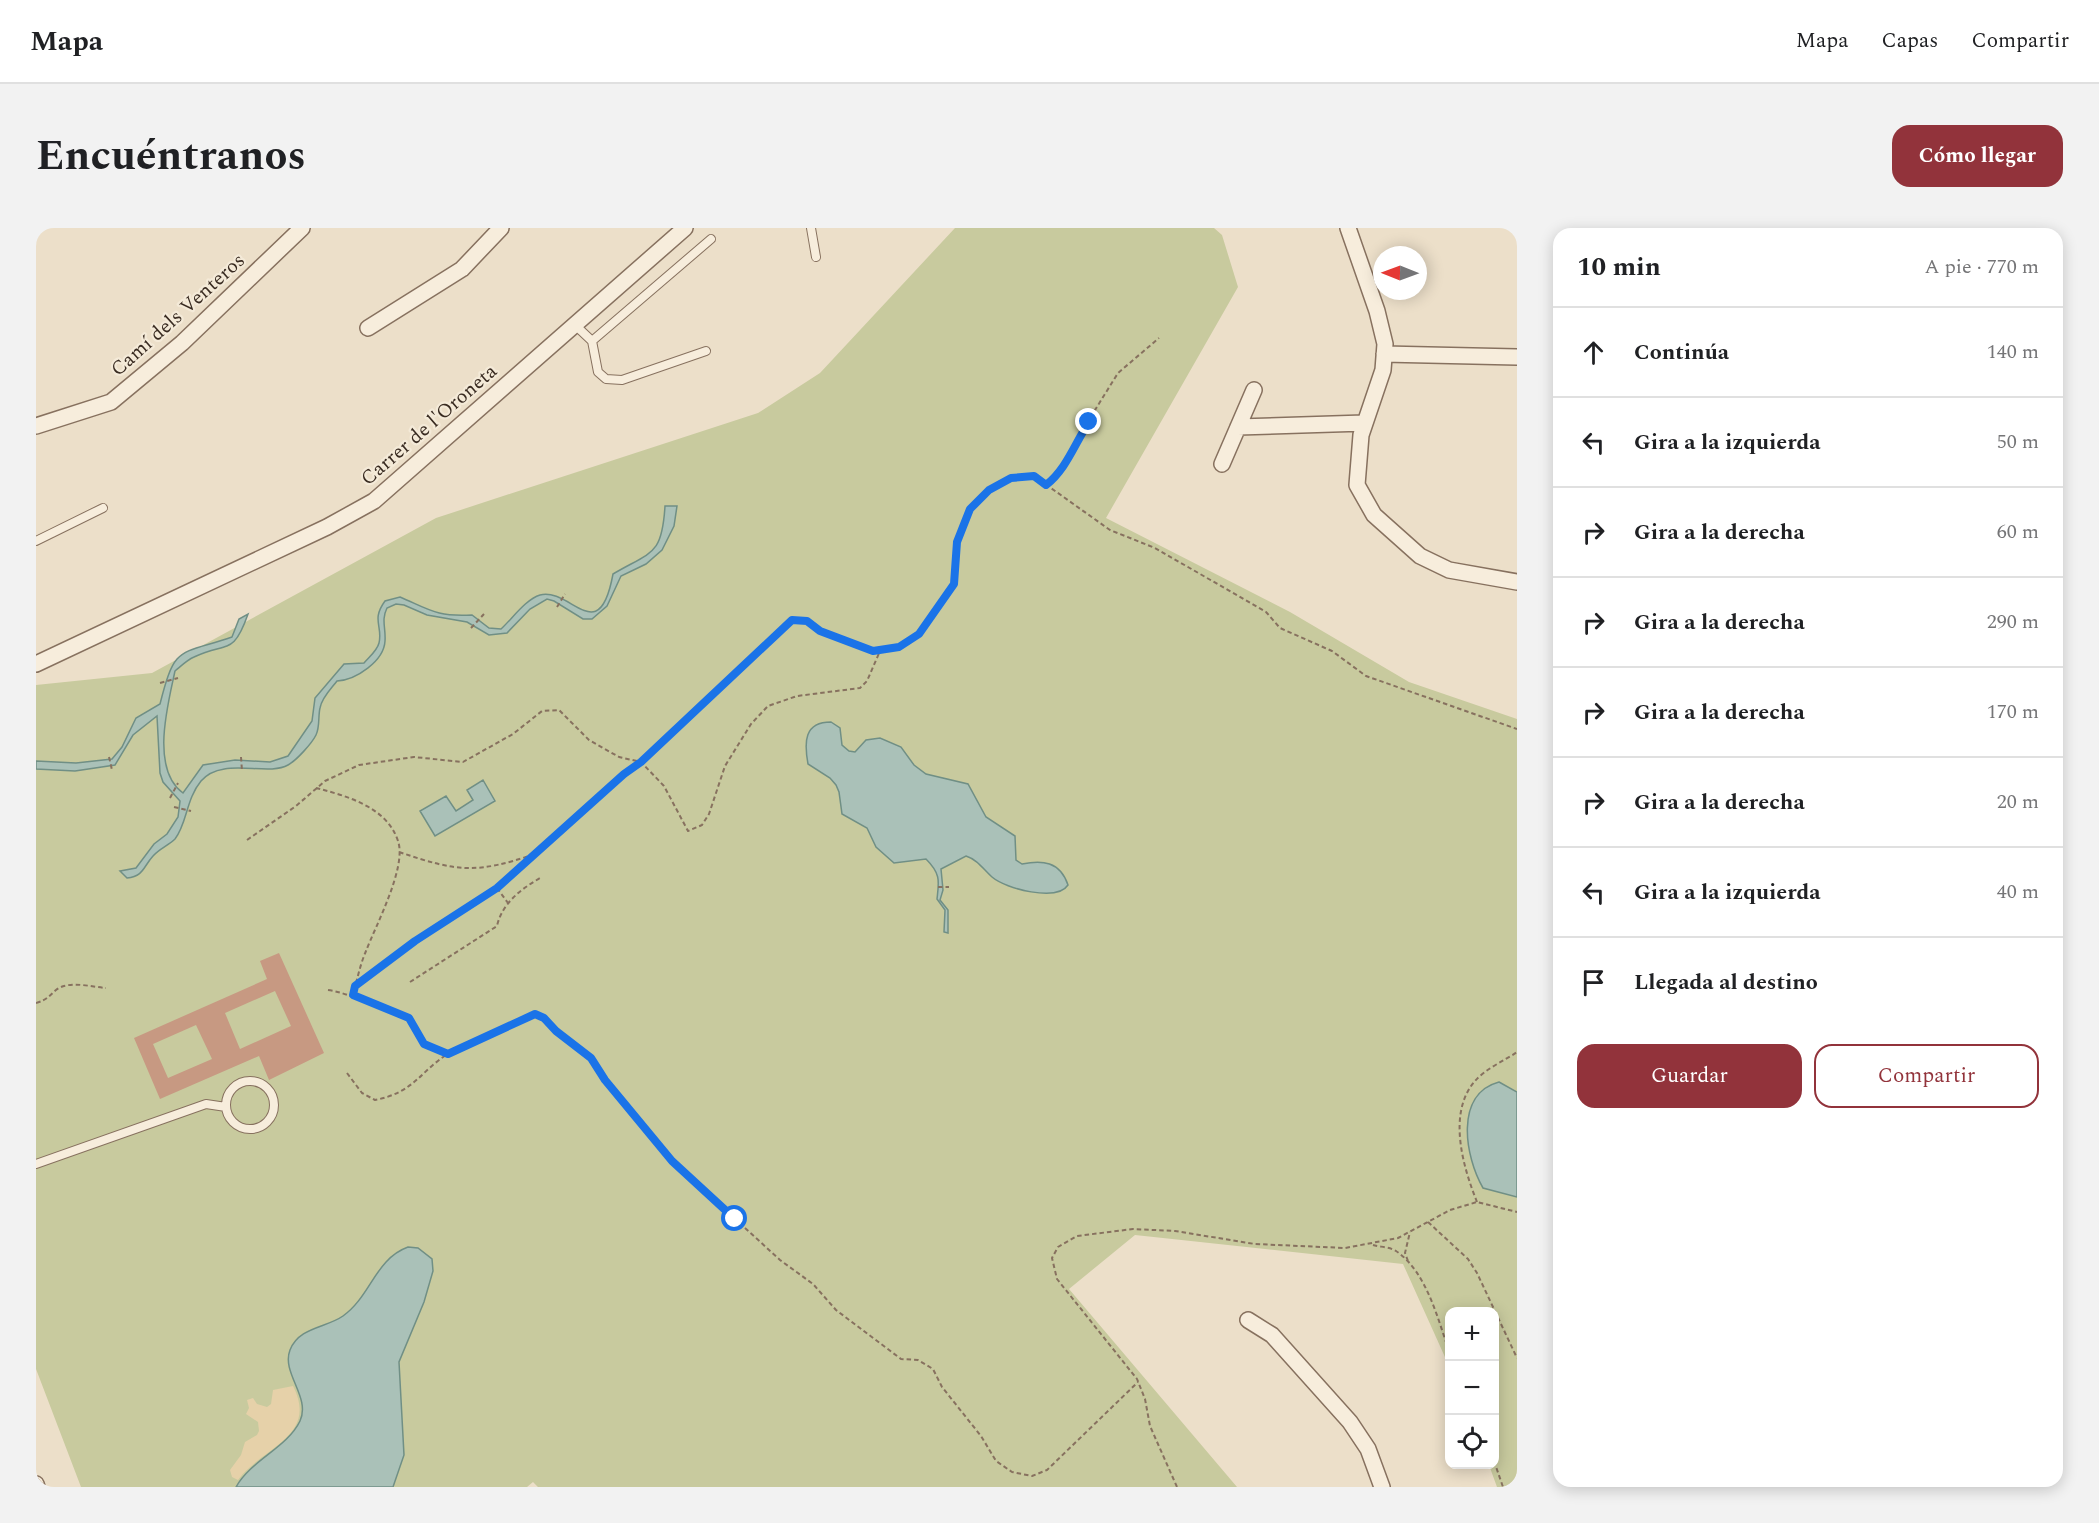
<!DOCTYPE html>
<html lang="es">
<head>
<meta charset="utf-8">
<style>
  body { margin:0; font-family:Spectral,serif; background:#f2f2f2; color:#202124 }
  .controls { position:absolute; right:18px; bottom:18px; display:grid; overflow:hidden; border-radius:12px; box-shadow:0 3px 15px #0003 }
  .controls button { width:54px; height:54px; display:grid; place-items:center; padding:0; border:0; border-bottom:2px solid #e0e0e0; background:#fff; color:#202124; font:30px sans-serif }
  .compass { position:absolute; left:1337px; top:18px; width:54px; height:54px; border-radius:50%; background:#fff; box-shadow:0 3px 15px #0003; rotate:271deg }
  .stop { position:absolute; width:18px; height:18px; margin:-14px; border:4px solid #1a73e8; border-radius:50%; background:#fff }
  .stop.end { background:#1a73e8; border-color:#fff; box-shadow:0 2px 6px #0008 }
  .list { margin:0; padding:0; list-style:none }
  h2 { display:flex; justify-content:space-between; align-items:center; height:78px; margin:0; padding:0 24px; font-size:26px }
  h2 small { font-size:20px; font-weight:400; color:#757577 }
  .list li { display:grid; grid-template-columns:39px 1fr auto; gap:18px; align-items:center; box-sizing:border-box; height:90px; padding:0 24px; border-top:2px solid #e0e0e0 }
  .list b { display:block; font-size:22px; white-space:nowrap }
  .list em { font-size:20px; font-style:normal; color:#757577 }
  .actions { display:flex; gap:12px; padding:18px 24px }
  .actions a { flex:1; padding:14px 0; border:2px solid #92333b; border-radius:18px; text-align:center; font-size:21px; color:#92333b }
  .actions .main { background:#92333b; color:#fff }
  .icon { flex:none; width:33px; height:33px; fill:none; stroke:currentColor; stroke-width:2; stroke-linecap:round; stroke-linejoin:round }
  .map { position:relative; flex:none; width:1481px; height:1259px; overflow:hidden; border-radius:18px }
  header { display:flex; align-items:center; gap:36px; box-sizing:border-box; height:84px; padding:0 30px; background:#fff; border-bottom:2px solid #e0e0e0 }
  header strong { font-size:28px }
  nav { display:flex; gap:33px; margin-inline-start:auto; font-size:21px }
  .intro { display:flex; align-items:center; justify-content:space-between; box-sizing:border-box; height:144px; padding:0 36px }
  h1 { margin:0; font-size:42px }
  .button { padding:15px 27px; border-radius:18px; background:#92333b; color:#fff; font-size:21px; font-weight:700 }
  main { display:flex; gap:36px; padding:0 36px }
  aside { flex:1; background:#fff; border-radius:18px; box-shadow:0 3px 15px #0003 }
  .map>svg:first-child { display:block }
  .green { fill:#c8ca9e }
  .sand { fill:#e6d1a9 }
  .water { fill:#aac1b8; stroke:#708f85; stroke-width:1.5 }
  .building { fill:#c79982; fill-rule:evenodd }
  .lines { fill:none; stroke-linecap:round; stroke-linejoin:round }
  .lane-casing { stroke:#87715f; stroke-width:10 }
  .street-casing { stroke:#87715f; stroke-width:18 }
  .path { stroke:#87715f; stroke-width:2; stroke-dasharray:4.5 3; stroke-linecap:butt }
  .lane { stroke:#f7eddc; stroke-width:8 }
  .street { stroke:#f7eddc; stroke-width:15 }
  .route { stroke:#1a73e8; stroke-width:8 }
  .labels { text-anchor:middle; dominant-baseline:central; stroke-width:4.5; stroke-linejoin:round; paint-order:stroke }
  .street-label { font-size:20px; fill:#392b21; stroke:#f4ead8 }
</style>
</head>
<body>
<header>
<strong>Mapa</strong>
<nav><a>Mapa</a><a>Capas</a><a>Compartir</a></nav>
</header>
<div class="intro"><h1>Encuéntranos</h1><a class="button">Cómo llegar</a></div>
<main>
<div class="map">
<svg width="1481" height="1259" viewBox="0 0 1481 1259">
  <rect width="100%" height="100%" fill="#ecdfc9"/>
  <path class="green" d="M919,0H1178L1186,7L1202,59L1070,290L1254,384L1373,454L1481,491V1259H1461L1453,1237L1458,1236V1084H1414L1413,1138L1367,1036L1099,1007L1033,1061L1201,1259H502L497,1254L491,1259H45L0,1141V457L116,445L400,290L722,185L784,145Z"/>
  <path class="sand" d="M257,1158C283,1209 226,1219 202,1252L196,1249L194,1242L205,1227L209,1214L221,1207L223,1203L222,1194L210,1186L213,1180L211,1172L217,1170L221,1176L231,1179L235,1176L237,1162Z"/>
  <path class="water" d="M629,278H641L638,298L626,322L610,336L585,348L571,378L556,391H547L518,373L511,371L494,381L471,405L453,407L431,394L391,387L368,377L360,376L351,380C345,392 350,400 349,413C348,433 320,452 301,453C295,461 286,469 284,480C282,488 284,499 280,507C276,515 261,532 252,537C231,549 186,528 165,553C150,571 151,596 139,611C133,617 123,621 117,628C107,639 108,648 91,650L84,643L100,640L118,616L131,606L142,589L144,573L127,554L124,545L121,488L97,507L79,537L39,543L0,541V533L40,535L76,531L86,519L100,490L124,476C139,416 143,427 196,409L203,391L212,386C197,429 191,413 158,429C151,432 145,438 139,443C132,476 114,541 147,565L167,537L199,532L234,534L252,528L276,493L279,470L308,436L328,435C333,429 341,423 343,415C347,398 335,392 349,373L364,369C394,382 401,389 436,387L453,400L465,401C476,391 490,371 504,367C535,359 563,422 577,346C616,323 626,328 629,278Z
    M795,494L804,500L806,517L813,523L819,524L830,512L844,510L865,519L878,537L890,546L932,556L950,589L979,608L980,632L986,636C1006,632 1024,633 1032,657C1021,674 970,661 956,649C947,641 942,632 930,628L905,641L907,662L904,672L912,682V705L908,704L909,682L901,671C903,653 905,646 890,631L858,635L840,619L831,600L806,586L803,564L800,557L794,550L772,536C768,514 768,494 795,494Z
    M447,552L459,573L399,608L384,583L410,568L420,583L437,572L431,562Z
    M1463,854L1481,864V969L1447,960C1429,929 1418,866 1463,854Z
    M372,1019L382,1020L396,1031L397,1043L388,1074L363,1134L368,1227L357,1259H200C215,1232 251,1220 264,1193C275,1169 245,1145 254,1122C263,1099 290,1100 307,1088C335,1068 339,1031 372,1019Z"/>
  <path class="building" d="M243,725L288,825L233,852L223,828L124,871L98,810L231,751L224,733ZM239,763L255,798L204,821L189,785ZM160,797L176,831L132,850L117,816Z"/>
  <g class="lines">
    <defs>
      <path id="lane" d="M775,0L780,29
        M538,96L556,113L562,144L570,151L586,152L670,123
        M556,113L675,11
        M0,313L67,280
        M190 877a24 24 0 1 1 48 0a24 24 0 1 1-48 0Z
        M0,936L170,876L190,879"/>
      <path id="street" d="M1312,0L1341,83L1349,116L1347,142L1325,207L1321,257L1338,287L1384,328L1413,342L1481,354
        M332,100L426,41L465,0
        M1348,126L1481,129
        M0,198L75,174L146,115L266,0
        M1202,199L1328,195
        M1186,236L1218,162
        M0,436L291,299L338,273L649,0
        M1212,1092L1236,1107L1314,1194L1332,1221L1346,1259
        M0,1256L1,1259"/>
    </defs>
    <use href="#lane" class="lane-casing"/>
    <use href="#street" class="street-casing"/>
    <path class="path" d="M1010,257L1024,246L1036,219L1082,145L1123,110
      M521,379L529,366
      M435,400L448,386
      M124,455L142,450
      M73,529L76,542
      M205,529L206,543
      M280,560C311,568 351,579 362,613C371,639 340,697 330,723C324,737 321,752 317,767
      M134,570L142,555
      M138,579L155,583
      M211,612L260,578L289,553L323,537L378,529L427,534L477,506L506,483L523,482L553,512L583,529L605,534L628,558L652,603L666,597L673,586L689,538L715,496L732,478L761,468L824,460L831,453L844,423
      M363,624C422,644 440,646 499,626
      M902,659H913
      M461,660L472,675
      M374,754L461,698C466,675 486,660 506,649
      M319,758L379,713L461,660L588,546L605,534L756,392L771,393L784,403L837,423L863,419L883,406L918,356L921,314L934,281L953,262L975,250L998,248L1074,302L1119,320L1230,384L1244,400L1296,423L1330,448L1481,501
      M292,762C312,765 327,774 346,780C355,783 365,782 372,789C393,807 375,815 412,826
      M0,775C11,772 13,768 20,762C32,752 56,759 70,760
      M311,845L326,865L339,872C380,864 384,842 415,824C439,810 473,796 499,786L508,790L555,830L569,852L636,933L744,1032L777,1056L800,1082L865,1131L882,1132L897,1141L906,1159L945,1208L960,1233L976,1244L996,1248L1011,1242L1102,1154
      M1441,974C1427,939 1411,885 1439,853C1449,841 1468,833 1481,824
      M1392,994L1432,1031L1441,1045L1481,1130
      M1337,1017C1344,1019 1354,1019 1360,1023C1391,1044 1402,1092 1414,1126
      M1372,1033L1369,1025L1374,1004
      M1458,1233L1467,1259
      M1141,1259L1114,1198L1109,1171L1101,1151L1021,1051L1016,1030L1022,1019L1041,1008L1097,1001L1139,1003L1219,1016L1309,1020L1362,1010L1414,982L1441,974L1481,984"/>
    <use href="#lane" class="lane"/>
    <use href="#street" class="street"/>
  </g>
  <g class="lines">
    <path class="route" d="M699,991L636,933L569,852L555,830L520,803L508,790L499,786L412,826L388,816L373,790L317,767L319,758L379,713L461,660L588,546L605,534L756,392L771,393L784,403L837,423L863,419L883,406L918,356L921,314L934,281L953,262L975,250L998,248L1010,257C1030,242 1039,215 1053,194"/>
  </g>
  <g class="labels">
    <g class="street-label">
      <text transform="translate(142 87) rotate(-42)">Camí dels Venteros</text>
      <text transform="translate(393 197) rotate(-41)">Carrer de l'Oroneta</text>
    </g>
  </g>
</svg>
<div class="controls">
<button>+</button>
<button>−</button>
<button><svg class="icon" aria-label="locate" viewBox="0 0 24 24"><circle cx="12" cy="12" r="6"/><path d="M12 2v4M12 18v4M2 12h4M18 12h4"/></svg></button>
</div>
<svg class="compass" viewBox="-18 -18 36 36"><path d="M0-13l5 13h-10z" fill="#e53935"/><path d="M0 13l5-13h-10z" fill="#757577"/></svg>
<div class="stop" style="left:699px;top:991px"></div>
<div class="stop end" style="left:1053px;top:194px"></div>
</div>
<aside>
<h2>10 min<small>A pie · 770 m</small></h2>
<ul class="list">
<li><svg class="icon" aria-label="ahead" viewBox="0 0 24 24"><path d="M12 20V5M6 11l6-6 6 6"/></svg><div><b>Continúa</b></div><em>140 m</em></li>
<li><svg class="icon" aria-label="left" viewBox="0 0 24 24"><path d="M17 20v-9H6M10 6l-5 5 5 5"/></svg><div><b>Gira a la izquierda</b></div><em>50 m</em></li>
<li><svg class="icon" aria-label="right" viewBox="0 0 24 24"><path d="M7 20v-9h11M14 6l5 5-5 5"/></svg><div><b>Gira a la derecha</b></div><em>60 m</em></li>
<li><svg class="icon" aria-label="right" viewBox="0 0 24 24"><path d="M7 20v-9h11M14 6l5 5-5 5"/></svg><div><b>Gira a la derecha</b></div><em>290 m</em></li>
<li><svg class="icon" aria-label="right" viewBox="0 0 24 24"><path d="M7 20v-9h11M14 6l5 5-5 5"/></svg><div><b>Gira a la derecha</b></div><em>170 m</em></li>
<li><svg class="icon" aria-label="right" viewBox="0 0 24 24"><path d="M7 20v-9h11M14 6l5 5-5 5"/></svg><div><b>Gira a la derecha</b></div><em>20 m</em></li>
<li><svg class="icon" aria-label="left" viewBox="0 0 24 24"><path d="M17 20v-9H6M10 6l-5 5 5 5"/></svg><div><b>Gira a la izquierda</b></div><em>40 m</em></li>
<li><svg class="icon" aria-label="arrive" viewBox="0 0 24 24"><path d="M6 21V4h12l-3 4 3 4H6"/></svg><div><b>Llegada al destino</b></div></li>
</ul>
<div class="actions"><a class="main">Guardar</a><a>Compartir</a></div>
</aside>
</main>
</body>
</html>
